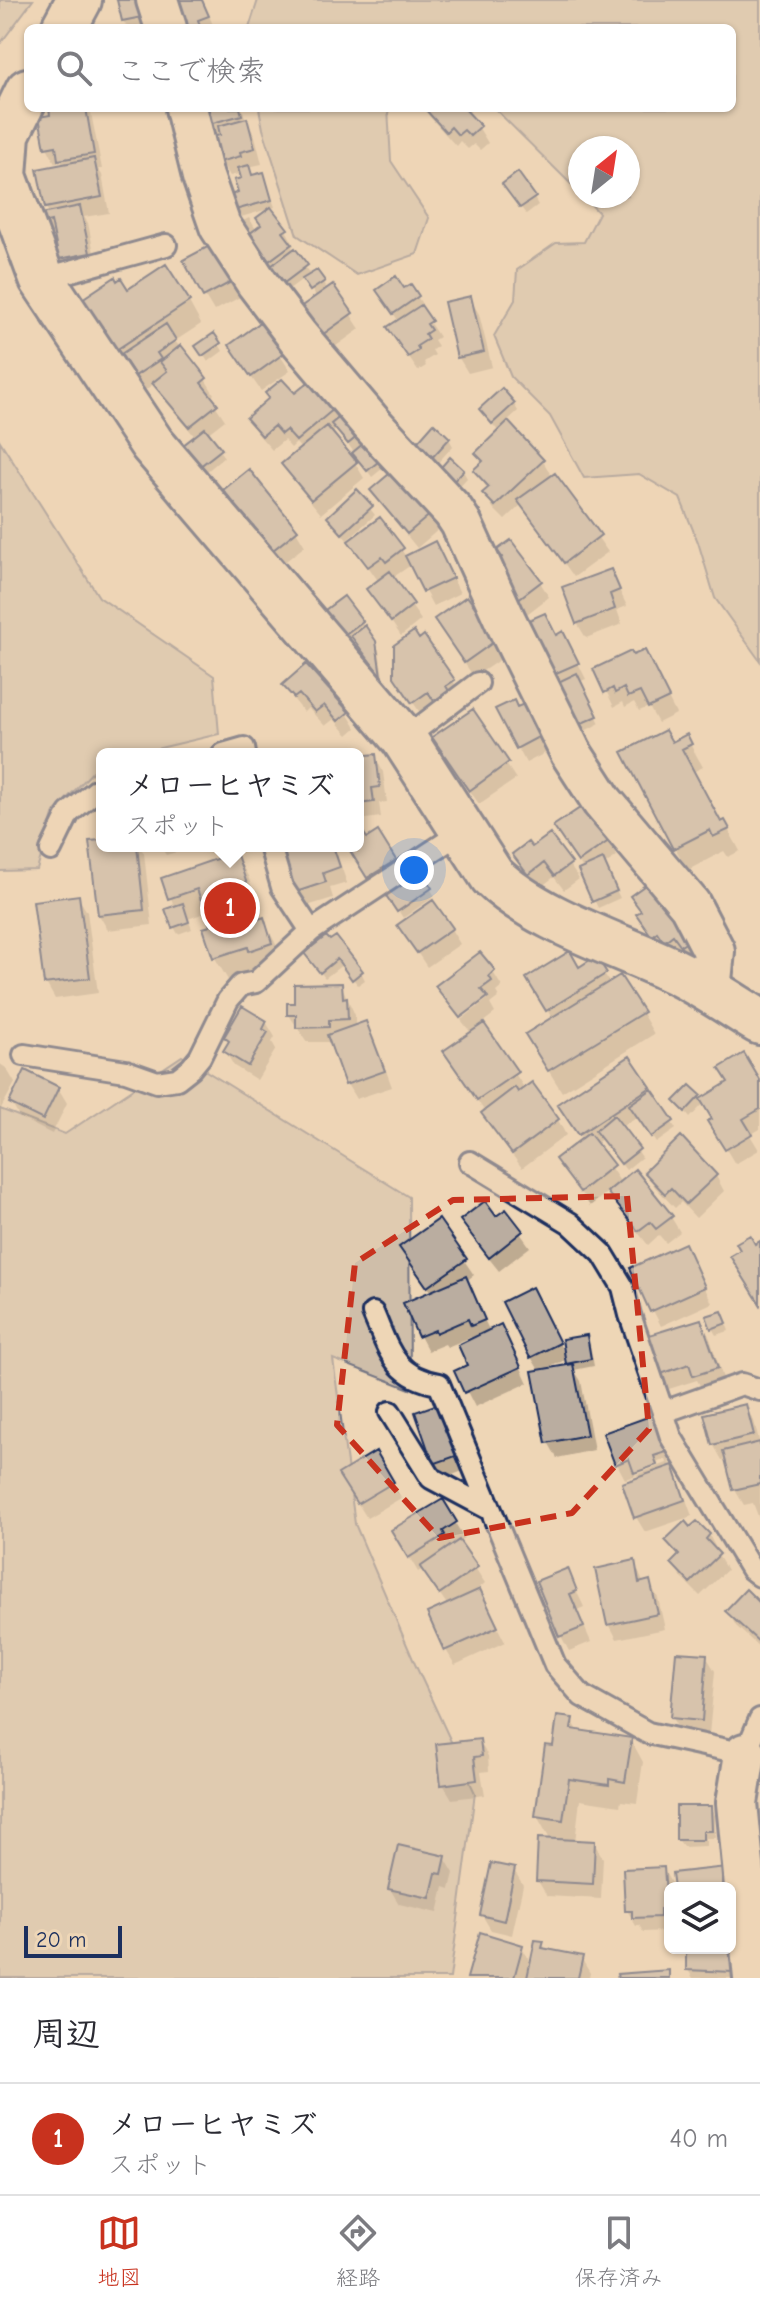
<!DOCTYPE html>
<html lang="ja">
<head>
<meta charset="utf-8">
<style>
  body { margin:0; font-family:"Comic Neue","Klee One",sans-serif; background:#f2f2f3; color:#2b2b33 }
  .controls { position:absolute; right:24px; bottom:24px; display:grid; overflow:hidden; border-radius:12px; box-shadow:0 2px 6px #0004 }
  .controls button { width:72px; height:72px; display:grid; place-items:center; padding:0; border:0; border-bottom:2px solid #e1e1e2; background:#fff; color:#2b2b33; font:40px sans-serif }
  .compass { position:absolute; left:568px; top:136px; width:72px; height:72px; border-radius:50%; background:#fff; box-shadow:0 2px 6px #0004; rotate:30deg }
  .scale { position:absolute; left:24px; bottom:20px; width:98px; box-sizing:border-box; padding-left:8px; border:4px solid #1b2f5e; border-top:0; font-size:22px; line-height:28px; white-space:nowrap; color:#1b2f5e; -webkit-text-stroke:6px #eed6b6; paint-order:stroke }
  .you { position:absolute; left:414px; top:870px; width:28px; height:28px; margin:-20px; border:6px solid #fff; border-radius:50%; background:#1a73e8; box-shadow:0 0 0 12px #1a73e833 }
  .badge { display:grid; place-items:center; width:52px; height:52px; border-radius:50%; background:#c8321e; color:#fff; font-size:26px; font-weight:700 }
  .pin { position:absolute; translate:-50% -50%; border:4px solid #fff; box-shadow:0 2px 8px #0006 }
  .popup { position:absolute; left:96px; top:748px; width:268px; height:104px; box-sizing:border-box; display:grid; place-content:center; border-radius:12px; background:#fff; filter:drop-shadow(0 2px 6px #0005); font-size:26px; white-space:nowrap; color:#7c7c81 }
  .popup b { font-size:30px; color:#2b2b33 }
  .popup::after { content:''; position:absolute; left:50%; top:100%; margin-left:-16px; border:16px solid transparent; border-top-color:#fff }
  .list { margin:0; padding:0; list-style:none }
  h2 { display:flex; justify-content:space-between; align-items:center; height:104px; margin:0; padding:0 32px; font-size:34px }
  h2 small { font-size:26px; font-weight:400; color:#7c7c81 }
  .list li { display:grid; grid-template-columns:52px 1fr auto; gap:24px; align-items:center; box-sizing:border-box; height:112px; padding:0 32px; border-top:2px solid #e1e1e2 }
  .list b { display:block; font-size:30px; white-space:nowrap }
  .list p { margin:0; font-size:26px; white-space:nowrap; color:#7c7c81 }
  .list em { font-size:26px; font-style:normal; color:#7c7c81 }
  .icon { flex:none; width:44px; height:44px; fill:none; stroke:currentColor; stroke-width:2; stroke-linecap:round; stroke-linejoin:round }
  .map { position:relative; flex:none; width:760px; height:1978px; overflow:hidden }
  .search { position:absolute; background:#fff; box-shadow:0 2px 6px #0004; left:24px; right:24px; top:24px; height:88px; display:flex; align-items:center; gap:20px; box-sizing:border-box; padding:0 28px; border-radius:12px; color:#7c7c81; font-size:30px }
  .sheet { height:216px; background:#fff }
  nav { display:flex; justify-content:space-around; align-items:center; box-sizing:border-box; height:112px; border-top:2px solid #e1e1e2; background:#fff; font-size:22px; color:#7c7c81 }
  nav a { display:grid; justify-items:center; gap:4px }
  nav .on { color:#c8321e }
  .map>svg:first-child { display:block }
  .green { fill:#cfbea9; stroke:#757684; stroke-width:2 }
  .shadow { fill:#0003; fill-rule:evenodd }
  .building { fill:#baada0; stroke:#1b2f5e; stroke-width:2 }
  .lines { fill:none; stroke-linecap:round; stroke-linejoin:round }
  .lane-casing { stroke:#1b2f5e; stroke-width:26 }
  .street-casing { stroke:#1b2f5e; stroke-width:46 }
  .secondary-casing { stroke:#1b2f5e; stroke-width:50 }
  .lane { stroke:#eed6b6; stroke-width:20 }
  .street { stroke:#eed6b6; stroke-width:40 }
  .secondary { stroke:#eed6b6; stroke-width:44 }
  .marked { fill:none; stroke:#c8321e; stroke-width:6; stroke-dasharray:16 10; stroke-linejoin:round }
</style>
</head>
<body>
<div class="map">
<svg width="760" height="1978" viewBox="0 0 760 1978">
  <rect width="100%" height="100%" fill="#eed6b6"/>
  <filter id="ink" filterUnits="userSpaceOnUse"><feTurbulence type="fractalNoise" baseFrequency=".0125" numOctaves="2"/><feDisplacementMap in="SourceGraphic" scale="16" xChannelSelector="R" yChannelSelector="G"/><feConvolveMatrix kernelMatrix="1 2 1 2 8 2 1 2 1" color-interpolation-filters="sRGB"/></filter>
  <g filter="url(#ink)">
    <path class="green" d="M0,0H33L0,44Z
      M258,0H760V661L715,598L698,542L680,498L639,474L584,478L550,416L511,377L494,336L515,300L517,270L556,243L584,242L599,213L583,196H628V148H580V193L494,108H732V28H249Z
      M259,108H388L391,161L429,218L417,254L357,275L297,235L263,129Z
      M0,441L99,597L214,676L219,734L135,754H102V762L54,812L37,870L0,871Z
      M182,1056L409,1197L410,1389L333,1359L355,1524L415,1664L475,1793L450,1978H0V1109L65,1134Z"/>
    <path class="shadow" d="M119,0H144L149,23L128,28L123,21Z
      M177,0H203L214,28H184Z
      M51,108H90L102,169H98L102,175L109,213L84,217L88,223L97,268L70,274L61,259L56,237L54,238L45,222L50,214L46,208L64,166L61,161L55,163L47,147L52,117Z
      M202,108H242L246,120L255,136L262,164L248,167L253,177L263,174L275,207L241,217L237,209L243,180L242,173L230,176L221,161L214,136L207,124Z
      M424,108H473L467,114L479,128L488,143L480,150L474,144L468,149L460,141L456,146L430,117Z
      M508,191L534,198L538,205L526,214Z
      M270,209L286,230L294,245L292,247L293,249L311,276L317,272L328,291L333,287L360,329L329,351L310,324L317,298L304,278L289,289L251,234L246,236L239,223L249,218L257,231L263,226Z
      M212,247L240,297L214,311L205,296Z
      M410,286L422,304L419,306L439,337L434,340L438,346L432,350L435,355L424,362L426,366L418,371L399,343V322L383,297L404,291Z
      M128,292L189,302L201,324L175,341L205,379L214,394L210,397L225,420L207,434L224,457L205,473L189,453L196,438L163,398L155,383L145,390L132,370L128,373L94,323Z
      M470,299L479,314L492,367L468,373L459,358L447,304Z
      M261,325L290,371L261,391L240,361Z
      M219,344L223,351L208,362L198,346Z
      M295,396L334,409L340,420L388,464L372,477L337,429L331,434L355,463L364,478L321,514L293,480L284,464L302,450L296,443L291,448L284,440L272,450L257,433L248,418Z
      M514,404L518,411L506,422L543,461L552,477L554,475L608,552L574,577L522,504L505,520L493,508L485,493L488,490L476,471L484,464L477,453L499,432L481,410Z
      M449,439L453,446L433,468L419,455Z
      M463,471L467,478L454,492L442,480Z
      M226,490L296,531L305,546L282,564L235,505Z
      M373,490L430,514L439,529L417,548L382,505Z
      M357,492L375,515L347,540L329,517Z
      M380,520L407,558L443,559L460,593L433,606L411,565L392,578L421,620L401,636L369,589L379,582L351,542Z
      M610,571L627,606L617,610L622,624L586,638L577,623Z
      M540,582L549,597L527,614L512,593Z
      M331,617L361,622L379,650L383,677L354,637L349,641Z
      M445,635L496,640L505,656L474,677Z
      M556,637L571,649L586,679L579,682L600,723L581,733L556,673Z
      M419,642L453,681L462,696L423,717L406,692Z
      M653,668L676,714L658,723L649,707L639,711L634,702L625,707L623,702L614,707L596,670Z
      M285,685L347,713L356,728L348,735L334,719L325,726L308,708L304,712L294,700Z
      M523,707L551,750L526,763L518,748L517,710Z
      M472,712L516,779L479,804L443,752Z
      M686,737L703,767L693,772L721,824L724,822L740,851L728,857L724,851L688,870L675,848L671,744Z
      M375,756L383,772L387,802L379,803L381,817L358,820V759Z
      M585,807L617,856L604,865L620,898L598,908L580,871L584,870L565,841Z
      M549,836L579,879L564,890L554,877L538,889L515,855L532,850Z
      M358,838L394,861L403,876L377,892L349,846H358Z
      M102,842V846H139L144,853L152,925L108,930L99,915Z
      M160,846H188L187,849L166,855Z
      M293,846H334L347,883L330,888L333,898L307,906L298,891Z
      M235,854L248,876L262,919L275,942L283,965L262,968L228,980L215,958L205,929L213,927L207,912L188,919L192,929L178,934L174,927L175,908L163,879Z
      M420,873L435,896L403,918L388,894Z
      M650,884L700,954L691,960L683,949L674,956L662,950L647,930L642,912Z
      M78,897L87,912L98,993L55,999L46,983Z
      M451,929L460,944L427,967L409,940Z
      M326,939L361,972L365,980L358,985L342,965L325,978L311,960Z
      M595,959L610,984L642,1013L654,1034L562,1092L540,1057L553,1020L529,979L578,970Z
      M493,972L502,987L496,992L499,997L490,1004L495,1013L482,1023L525,1089L558,1120L566,1135L522,1168L492,1128L483,1113L485,1112L455,1067L472,1034L461,1020L488,999V994L458,1017L438,987Z
      M341,985L355,1015V1027L365,1023L374,1038L392,1087L356,1099L347,1084L332,1042H307L289,1015Z
      M266,1022L275,1037L272,1042L276,1049L257,1080L234,1066L225,1051L230,1043L226,1037Z
      M630,1058L676,1129L656,1143L638,1116L621,1127L642,1157L626,1170L602,1139L595,1144L621,1183L671,1217L680,1232L666,1243L659,1235L648,1245L618,1207L609,1191L590,1206L557,1159L583,1140L569,1119Z
      M0,1064L6,1068L15,1083L0,1110Z
      M760,1084V1129L750,1135L759,1150L735,1164L710,1122L714,1120L704,1103L690,1118L677,1102L700,1096L702,1100Z
      M58,1088L67,1103L52,1134L20,1118L11,1103Z
      M646,1172L716,1176L724,1191L696,1218L681,1202L675,1208L655,1187Z
      M505,1212L530,1247L499,1271L471,1236L463,1221L496,1219Z
      M438,1222L474,1275L466,1281L490,1332L509,1342L528,1383L475,1407L457,1372L470,1366L472,1340L471,1337L447,1347L445,1344L428,1351L420,1336L432,1293L410,1262Z
      M692,1261L712,1303L661,1326L632,1269Z
      M540,1305L566,1357L586,1337L590,1345L594,1366L574,1370L581,1381L594,1450L557,1458L548,1442L540,1372L531,1357ZM567,1359L570,1366L544,1370Z
      M725,1320L729,1331L716,1335L712,1328Z
      M700,1321L709,1336L725,1384L703,1391L697,1380L669,1389L660,1374Z
      M745,1406L754,1421L760,1444V1521L753,1503L744,1505L735,1490L727,1459L722,1460L713,1444Z
      M652,1417L661,1432L672,1468L680,1483L692,1516L645,1532L636,1517L640,1479L637,1475L625,1479L617,1464ZM666,1459L667,1463L635,1475V1471Z
      M446,1422L463,1471L444,1478L435,1463Z
      M375,1454L401,1498L367,1518L340,1475Z
      M443,1502L464,1538L458,1542L485,1583L478,1589L505,1642L455,1665L446,1650L448,1606L423,1569L418,1572L394,1531Z
      M690,1530L709,1535L717,1550L716,1552L727,1570L700,1596L682,1578L673,1563L679,1558L668,1541Z
      M634,1562L644,1584L649,1582L658,1598L665,1629L617,1639L609,1624Z
      M567,1571L584,1607L577,1610L591,1642L569,1651L561,1636Z
      M760,1605V1648L736,1626L728,1611Z
      M706,1656L715,1671L709,1735L681,1733L672,1718Z
      M572,1720L579,1732L631,1740L643,1762L637,1803L621,1801L620,1806L580,1800L575,1842L594,1843L603,1858L601,1899L547,1896L538,1881L551,1841L537,1816L554,1748Z
      M479,1741L488,1756L489,1771L481,1772L485,1795L452,1799L443,1784Z
      M760,1761V1815L752,1776Z
      M710,1808L715,1815V1838H706V1846L683,1847L678,1839Z
      M445,1858L454,1873L450,1889L444,1887L438,1913L399,1904L390,1889Z
      M663,1869L674,1888H670V1924H667L668,1931L643,1932L639,1925L636,1926L627,1910Z
      M514,1870L523,1885L512,1935L491,1930L482,1915Z
      M542,1943L547,1951L581,1958L590,1973L589,1978H469L521,1946L532,1964Z
      M730,1944L741,1978H693L688,1970V1948H730Z"/>
    <path class="building" d="M117,0H143L147,16L122,21Z
      M175,0H202L209,16L198,20L201,28H188L187,25L181,27Z
      M49,108H86L94,154L58,160L56,146L45,148L39,117L50,115Z
      M200,108H240L242,115L205,125Z
      M424,108H464L481,126L470,136L464,130L458,135L451,127L446,132Z
      M247,118L255,148L240,152L241,156L219,162L212,137L220,135L218,126Z
      M94,158L102,197L45,208L37,169Z
      M249,165L252,175L264,172L272,200L235,210L231,195L238,192L234,180L241,178L238,168Z
      M518,172L536,197L520,208L502,184Z
      M80,206L90,253L59,259L51,221L43,223L41,214Z
      M271,207L288,229L283,232L292,244L269,261L249,234L261,225L256,218Z
      M213,244L233,281L203,297L183,260Z
      M295,248L308,265L284,283L271,266Z
      M166,264L190,301L113,352L79,301L115,277L117,281L121,278L128,289Z
      M317,270L325,281L310,291L302,279Z
      M396,276L404,288L411,284L419,296L393,314L376,290Z
      M333,284L353,313L319,337L299,308Z
      M471,296L484,352L457,358L444,302Z
      M421,305L432,321L427,324L431,330L425,334L428,339L417,346L419,350L408,357L387,327Z
      M261,322L283,354L251,377L229,345Z
      M166,324L176,340L157,353L161,359L135,376L121,354Z
      M214,333L221,343L202,356L195,346Z
      M181,345L207,378L201,383L218,404L189,427L152,383L167,371L160,362Z
      M282,379L295,393L311,380L335,408L296,441L286,430L281,434L274,426L262,436L246,418L269,398L265,393Z
      M502,388L515,403L492,424L479,409Z
      M347,411L364,431L348,444L331,424Z
      M508,421L544,460L495,506L482,493L489,487L473,470L483,461L475,453Z
      M434,423L450,438L428,462L412,448Z
      M327,426L357,462L311,500L281,464Z
      M205,428L222,449L199,467L182,446Z
      M370,438L385,456L367,471L352,453Z
      M450,457L464,470L449,486L436,473Z
      M249,469L298,530L273,550L223,490Z
      M395,469L432,513L407,534L370,490Z
      M555,473L601,535L564,563L517,500Z
      M357,489L373,506L342,534L327,517Z
      M380,517L404,548L386,562L382,557L368,567L348,541Z
      M511,540L542,581L517,600L496,562L502,557L497,550Z
      M435,541L453,578L423,592L405,556Z
      M611,569L620,590L610,594L615,609L576,624L562,587Z
      M390,571L414,604L391,622L366,589Z
      M344,596L363,621L344,635L325,610Z
      M467,596L498,639L464,663L434,619Z
      M545,613L556,635L563,631L579,663L554,674L546,658L541,661L522,623Z
      M365,625L376,641L381,676L351,636Z
      M414,631L419,639L424,635L455,680L446,686L449,691L434,701L428,692L412,703L394,677V645Z
      M645,650L669,698L648,708L640,692L628,697L624,688L615,693L613,688L604,693L593,669L631,651L633,655Z
      M306,664L349,712L338,721L324,705L315,712L299,694L294,698L282,685Z
      M577,673L598,716L575,726L554,684Z
      M514,700L517,707L524,704L527,710L531,709L544,734L516,749L495,709Z
      M473,709L509,762L469,791L432,737Z
      M665,730L672,742L687,734L692,744L682,749L721,822L725,820L730,829L713,837L710,830L673,849L622,752Z
      M376,754L380,787L372,788L374,802L358,804V756Z
      M586,804L610,840L578,862L553,826Z
      M378,831L396,860L367,878L347,846H358V835L363,832L367,838Z
      M550,834L572,863L554,876L544,863L528,875L512,854L528,842L532,847Z
      M102,840V846H137L144,910L98,915L89,841Z
      M287,846H333L340,867L323,873L326,882L296,892L282,848Z
      M236,852L259,919L264,917L272,943L249,951L248,947L213,958L203,928L210,926L197,889L168,899L161,878Z
      M603,859L617,891L592,902L578,870Z
      M421,871L432,888L397,912L385,894Z
      M651,881L693,938L681,946L673,935L664,942L657,932L652,937L636,914L641,911L630,896Z
      M79,895L90,978L44,984L33,901Z
      M433,900L453,928L417,953L397,925Z
      M183,903L189,922L172,928L165,909Z
      M326,936L330,940L336,936L363,971L352,980L337,959L320,973L304,953Z
      M570,951L579,967L596,956L607,973L546,1011L526,978Z
      M480,952L495,970L489,976L492,981L481,989L488,997L460,1018L435,986Z
      M620,975L644,1012L548,1071L525,1034Z
      M342,983L343,998L347,997L348,1019L329,1020V1027L296,1028V1015H287V1003H294V984Z
      M242,1006L267,1021L263,1029L268,1032L248,1066L223,1051L229,1041L224,1037Z
      M366,1021L385,1071L345,1085L327,1035Z
      M484,1023L518,1072L477,1100L443,1051Z
      M744,1053L760,1080V1109L743,1119L752,1134L725,1150L707,1121L712,1119L700,1099L728,1082L719,1068Z
      M630,1056L651,1087L578,1135L557,1104Z
      M25,1070L59,1087L43,1120L9,1103Z
      M532,1082L559,1119L512,1154L481,1113L515,1087L518,1092Z
      M690,1085L701,1095L685,1112L674,1101Z
      M652,1089L674,1121L651,1137L629,1105Z
      M614,1115L640,1149L621,1164L595,1131Z
      M589,1133L614,1165L580,1192L555,1159Z
      M681,1136L717,1175L686,1204L671,1188L665,1194L644,1172Z
      M635,1169L673,1216L656,1229L650,1222L638,1231L607,1192Z
      M485,1201L496,1216L506,1209L523,1231L489,1258L460,1220Z
      M439,1219L467,1259L427,1287L399,1247Z
      M750,1235L755,1244L760,1241V1304L730,1256L740,1250L736,1243Z
      M685,1243L705,1287L650,1312L630,1268Z
      M466,1276L485,1320L471,1326L468,1319L436,1333L435,1330L418,1337L403,1303Z
      M532,1287L560,1343L530,1358L502,1302Z
      M722,1311L727,1323L711,1329L706,1316Z
      M701,1319L718,1368L693,1376L689,1364L658,1375L646,1336Z
      M501,1324L521,1367L464,1393L454,1371L467,1365L458,1345Z
      M587,1335L591,1359L566,1364L562,1339Z
      M573,1364L587,1435L546,1443L532,1371Z
      M438,1404L456,1456L433,1464L415,1412Z
      M746,1404L754,1435L712,1445L704,1414Z
      M653,1415L666,1452L654,1456L657,1465L634,1473L629,1459L615,1465L603,1433Z
      M760,1442V1484L733,1490L723,1451Z
      M376,1451L394,1482L357,1504L338,1474Z
      M673,1465L685,1500L634,1518L622,1483Z
      M443,1499L457,1522L443,1531L445,1535L408,1558L391,1530Z
      M685,1521L690,1527L697,1521L710,1534L706,1539L720,1554L690,1583L671,1563L679,1555L665,1540Z
      M459,1540L478,1567L439,1594L420,1567Z
      M635,1560L639,1583L650,1580L658,1614L607,1625L595,1569Z
      M568,1568L577,1591L570,1594L584,1627L559,1637L536,1581Z
      M480,1589L498,1627L444,1651L427,1613Z
      M746,1589L760,1603V1643L725,1611Z
      M676,1652L707,1654L702,1721L670,1718Z
      M557,1716L573,1718L571,1729L632,1738L625,1782L609,1779V1785L569,1779L563,1820L535,1816L545,1745L553,1746Z
      M480,1739L482,1756L474,1757L477,1780L441,1785L436,1744Z
      M676,1806H711L712,1831H703V1840H676Z
      M538,1838L595,1841L593,1884L536,1881Z
      M398,1845L446,1856L442,1874L436,1873L430,1898L388,1889Z
      M491,1863L515,1868L504,1921L480,1915Z
      M664,1867L667,1909H660V1917L632,1918V1911H625L623,1869Z
      M726,1867L729,1888H674L672,1873Z
      M480,1932L523,1945L514,1978H467Z
      M535,1940L544,1941L542,1948L583,1956L578,1978H527Z
      M730,1942H734L733,1972L686,1970V1948H730Z
      M669,1970V1978H618L617,1974Z"/>
    <g class="lines">
      <defs>
        <path id="lane" d="M42,279L166,245
          M404,739L478,683
          M223,754L244,748L245,754
          M270,846L282,887L311,931
          M51,850L69,813L97,790L102,789
          M24,1055L126,1071L157,1082L177,1079L191,1068L200,1057L228,1000L241,985L256,982L311,931L463,831
          M470,1162L570,1223L603,1254L623,1287L630,1315L662,1409
          M373,1313C389,1350 394,1377 439,1384L491,1510
          M760,1390L742,1384L675,1408L662,1409L671,1437L751,1569L760,1576
          M390,1412L431,1478L491,1510L555,1665L582,1696L648,1733L745,1754L760,1719"/>
        <path id="street" d="M157,0L166,28
          M186,108L203,177L220,226L257,283L298,337L371,423L453,511L461,523L506,622L571,753L602,801L690,905L714,951L710,991
          M745,1754L737,1803L754,1978"/>
        <path id="secondary" d="M64,28L79,0
          M28,91L7,134L4,176L42,279L152,444L404,739L492,876C537,920 618,944 676,972C705,986 732,1005 760,1022"/>
      </defs>
      <use href="#lane" class="lane-casing"/>
      <use href="#street" class="street-casing"/>
      <use href="#secondary" class="secondary-casing"/>
      <use href="#lane" class="lane"/>
      <use href="#street" class="street"/>
      <use href="#secondary" class="secondary"/>
    </g>
  </g>
  <path d="M0 0H760V1978H0ZM627,1196L649,1429L572,1513L439,1538L337,1425L355,1263L453,1200Z" fill="#eed6b6" fill-opacity=".55" fill-rule="evenodd"/>
  <path class="marked" d="M627,1196L649,1429L572,1513L439,1538L337,1425L355,1263L453,1200Z"/>
</svg>
<div class="controls">
<button><svg class="icon" aria-label="layers" viewBox="0 0 24 24"><path d="M12 4l9 5-9 5-9-5zM3 14l9 5 9-5"/></svg></button>
</div>
<svg class="compass" viewBox="-18 -18 36 36"><path d="M0-13l5 13h-10z" fill="#e53935"/><path d="M0 13l5-13h-10z" fill="#7c7c81"/></svg>
<div class="scale">20 m</div>
<div class="you"></div>
<div class="pin badge" style="left:230px;top:908px">1</div>
<div class="popup"><b>メローヒヤミズ</b>スポット</div>
<div class="search"><svg class="icon" aria-label="search" viewBox="0 0 24 24"><circle cx="10" cy="10" r="6"/><path d="M15 15l6 6"/></svg>ここで検索</div>
</div>
<section class="sheet">
<h2>周辺<small></small></h2>
<ul class="list">
<li><span class="badge">1</span><div><b>メローヒヤミズ</b><p>スポット</p></div><em>40 m</em></li>
</ul>
</section>
<nav>
<a class="on"><svg class="icon" aria-label="map" viewBox="0 0 24 24"><path d="M3 6l6-2 6 2 6-2v14l-6 2-6-2-6 2zM9 4v14M15 6v14"/></svg>地図</a>
<a><svg class="icon" aria-label="directions" viewBox="0 0 24 24"><path d="M12 3l9 9-9 9-9-9zM9 14v-3h6M13 9l2 2-2 2"/></svg>経路</a>
<a><svg class="icon" aria-label="saved" viewBox="0 0 24 24"><path d="M7 4h10v16l-5-4-5 4z"/></svg>保存済み</a>
</nav>
</body>
</html>
